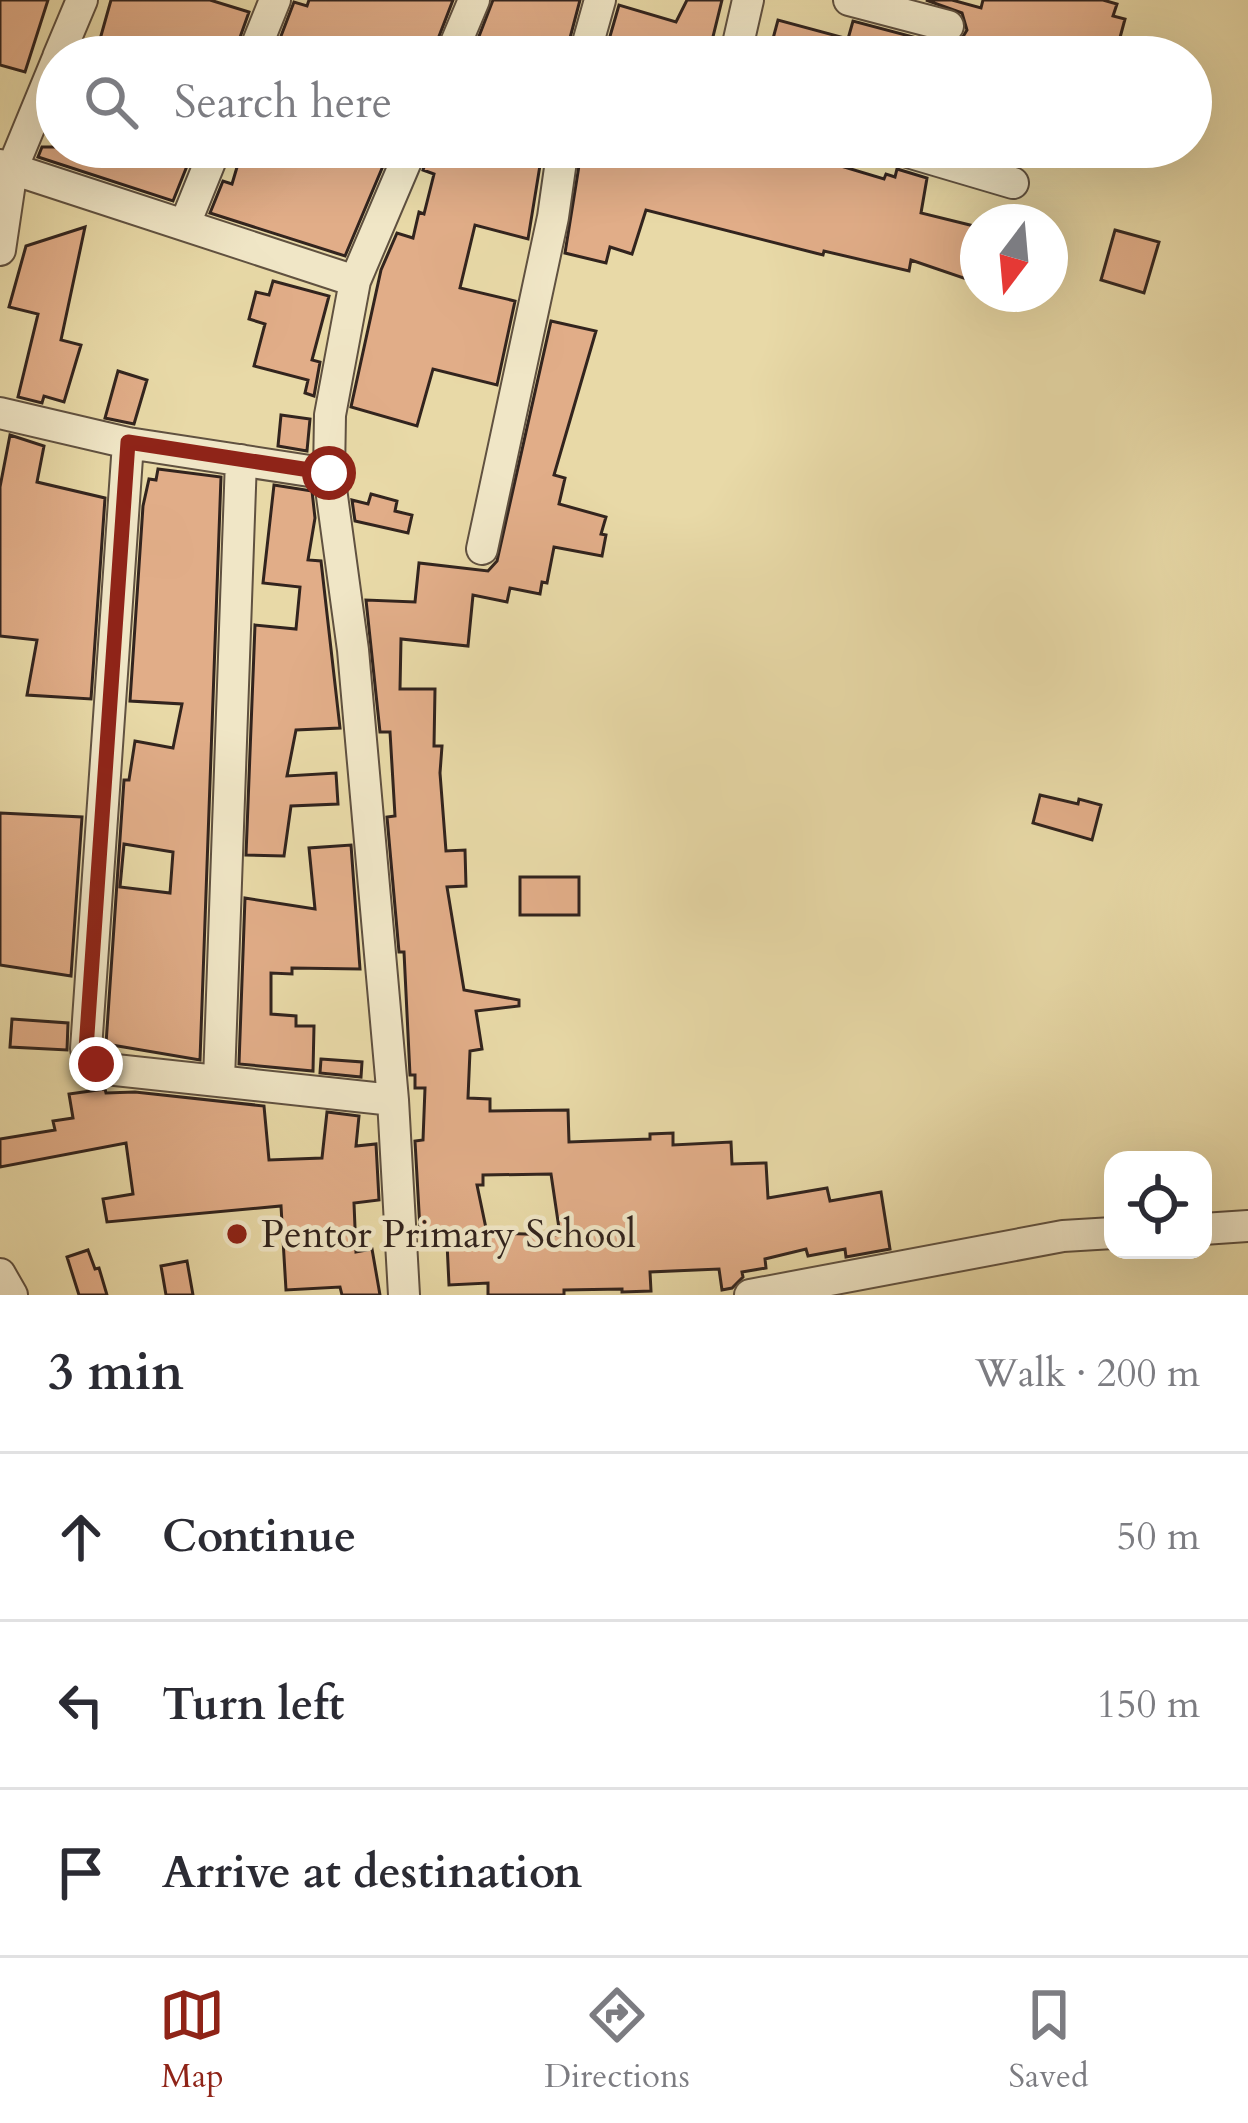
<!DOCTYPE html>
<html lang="en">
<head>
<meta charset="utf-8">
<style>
  body { margin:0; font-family:Cardo,serif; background:#f7f7f7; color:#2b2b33 }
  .controls { position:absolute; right:36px; bottom:36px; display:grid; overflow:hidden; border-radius:24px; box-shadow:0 12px 48px #0002 }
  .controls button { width:108px; height:108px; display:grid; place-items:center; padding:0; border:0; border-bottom:3px solid #e1e1e2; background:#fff; color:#2b2b33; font:60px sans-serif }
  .compass { position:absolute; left:960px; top:204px; width:108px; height:108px; border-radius:50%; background:#fff; box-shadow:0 12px 48px #0002; rotate:196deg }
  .stop { position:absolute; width:36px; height:36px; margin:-27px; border:9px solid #8f2418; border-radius:50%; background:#fff }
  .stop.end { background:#8f2418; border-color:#fff; box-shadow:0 3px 12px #0008 }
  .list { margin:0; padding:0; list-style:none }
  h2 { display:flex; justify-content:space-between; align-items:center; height:156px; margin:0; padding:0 48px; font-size:51px }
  h2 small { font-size:39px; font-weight:400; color:#7c7c81 }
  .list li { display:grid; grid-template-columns:78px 1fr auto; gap:36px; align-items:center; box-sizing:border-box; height:168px; padding:0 48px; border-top:3px solid #e1e1e2 }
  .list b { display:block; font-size:45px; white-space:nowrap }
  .list em { font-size:39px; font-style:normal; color:#7c7c81 }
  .icon { flex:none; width:66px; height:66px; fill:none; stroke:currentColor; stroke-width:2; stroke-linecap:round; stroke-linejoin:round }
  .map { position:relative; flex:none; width:1248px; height:1295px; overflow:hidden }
  .search { position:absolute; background:#fff; box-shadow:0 12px 48px #0002; left:36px; right:36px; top:36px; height:132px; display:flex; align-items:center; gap:30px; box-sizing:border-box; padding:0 42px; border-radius:66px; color:#7c7c81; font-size:45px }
  .sheet { height:660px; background:#fff }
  nav { display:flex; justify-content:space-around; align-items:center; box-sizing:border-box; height:168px; border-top:3px solid #e1e1e2; background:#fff; font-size:33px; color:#7c7c81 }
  nav a { display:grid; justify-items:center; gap:6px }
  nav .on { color:#8f2418 }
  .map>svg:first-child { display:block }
  .building { fill:#e1ad88; stroke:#32241e; stroke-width:3; fill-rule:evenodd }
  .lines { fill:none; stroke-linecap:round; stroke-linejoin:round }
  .minor-casing { stroke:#605140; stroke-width:34 }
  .minor { stroke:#f0e6c6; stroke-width:30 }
  .route { stroke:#8f2418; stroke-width:15 }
  .poi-dot { fill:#8f2418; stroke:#f0e6c6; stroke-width:4.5 }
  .labels { text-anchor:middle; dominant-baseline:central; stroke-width:9; stroke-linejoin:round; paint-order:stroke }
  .poi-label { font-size:39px; fill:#32241e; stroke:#f0e6c6; text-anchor:start }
</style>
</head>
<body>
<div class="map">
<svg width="1248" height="1295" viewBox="0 0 1248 1295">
  <rect width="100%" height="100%" fill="#e8d9a7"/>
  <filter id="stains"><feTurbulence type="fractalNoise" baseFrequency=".00167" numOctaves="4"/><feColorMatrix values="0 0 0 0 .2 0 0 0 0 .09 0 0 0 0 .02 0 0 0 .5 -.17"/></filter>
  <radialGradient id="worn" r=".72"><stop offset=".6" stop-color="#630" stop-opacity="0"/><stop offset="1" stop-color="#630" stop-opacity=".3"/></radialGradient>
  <path class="building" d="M0,0H48L25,72L0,65Z
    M111,0H210L249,12L233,57H95Z
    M309,0H453L431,57H273L294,2L307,6Z
    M493,0H580L565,57H471Z
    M687,0H722L708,57H604L619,5L676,22Z
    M926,0H952L981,8L983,0H1103L1117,4L1113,16L1125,19L1118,45L1088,40L1086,47L1067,42L1065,57H768L778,20L848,39L853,21L943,45L961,40L967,30L962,13Z
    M42,147H119L187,166L173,201L38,157Z
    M243,147H391L345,256L210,213L223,181L232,184Z
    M431,147H543L528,239L475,225L460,288L515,301L497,385L433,369L417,426L351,407L381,270L397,233L413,238L419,212L424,214L434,174L423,170Z
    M582,147H796L794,152L884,179L886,174L895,177L897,169L927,178L921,213L978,227V283L911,260L909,271L824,251L823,255L646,210L632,254L610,247L606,263L565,253Z
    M85,227L61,340L81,345L64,402L44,396L42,403L18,397L38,314L9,307L26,246Z
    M1115,230L1159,242L1144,293L1101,280Z
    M273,281L329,296L312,360L320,362L314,396L305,393L308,380L254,366L265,324L249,319L256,292L269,295Z
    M551,321L596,331L554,475L565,478L559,504L606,517L601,534L606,535L602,556L554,547L547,583L542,582L540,594L510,588L507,602L473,595L468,646L401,639L400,689H435L434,746H442L440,773L446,851L465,850L466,886L447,887L464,990L519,1000V1006L476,1011L482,1049L470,1051L468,1098L490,1099V1111L568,1110L569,1142L650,1139V1134L673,1133V1145L731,1142L732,1164L766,1163L768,1198L827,1188L830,1201L881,1192L890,1249L846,1257L845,1249L808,1256L806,1249L765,1259L766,1268L742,1272L743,1277L732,1288L722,1290L719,1269L650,1272L651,1291L622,1292V1289L564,1290V1295H488V1283L449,1285L447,1243L421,1247L415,1141L423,1140L425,1088H415V1075H410L404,952H399L387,817L395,816L390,732H380L366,600L415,602L419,563L488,571L497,561ZM551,1174L560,1235L487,1233L477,1185H483V1175Z
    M118,371L147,380L134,424L105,418Z
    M281,415L310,419L307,451L278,446Z
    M10,435L44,446L37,482L105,498L91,699L27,695L37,640L0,636V487Z
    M158,469L221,477L200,1060L106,1044L124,780H129L135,741L173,748L182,704L130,701L143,506L149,479L156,480ZM124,844L173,852L170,893L120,887Z
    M274,485L312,491L315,518L308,560L321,561L340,728L296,730L287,776L336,773L338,804L291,806L284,856L246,855L255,625L296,629L300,587L263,583Z
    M371,494L397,501L395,511L412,515L408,533L355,521L352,500L368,504Z
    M1040,795L1078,804L1079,799L1101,805L1092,840L1033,823Z
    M0,813L82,817L71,976L0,965Z
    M351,845L360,969L292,968V974L271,973V1014L296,1016V1026H314L313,1071L239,1064L245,898L315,909L309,848Z
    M520,877H579V915H520Z
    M12,1019L68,1023L67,1050L10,1047Z
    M321,1059L362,1062L361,1077L320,1073Z
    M105,1089L106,1093L135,1092L264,1106L269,1160L322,1158L327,1112L359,1116L356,1146L376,1144L379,1200L354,1203L356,1252L372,1249L380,1295H342L340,1287L286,1290L281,1206L107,1222L103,1199L133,1194L126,1143L0,1167V1139L55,1130L53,1121L73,1118L69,1094Z
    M88,1250L95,1269L99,1268L107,1295H79L67,1257Z
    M187,1261L193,1295H166L161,1266Z"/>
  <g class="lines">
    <defs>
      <path id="minor" d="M849,0L948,26
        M58,57L82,0
        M252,57L275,0
        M450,57L474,0
        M584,57L600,0
        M735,57L748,0
        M891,147L1013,183
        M0,165L355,281
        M185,224L216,147
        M0,250L12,169L57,60
        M0,413L128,443L329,474
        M128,443L86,1049L96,1064L106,1069L393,1100
        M482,549L553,217L563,147
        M219,1080L241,460
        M1203,1229L1248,1226
        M0,1274L12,1295
        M404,1295L393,1100L353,650L329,474L330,415L355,281L412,147
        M750,1295L1063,1236L1113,1233"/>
    </defs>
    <use href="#minor" class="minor-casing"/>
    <use href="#minor" class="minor"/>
  </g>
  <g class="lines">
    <path class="route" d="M96,1064L86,1049L128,442L329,473"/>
  </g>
  <circle class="poi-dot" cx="237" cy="1234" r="12"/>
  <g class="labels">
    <g class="poi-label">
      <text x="261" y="1234">Pentor Primary School</text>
    </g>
  </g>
  <rect width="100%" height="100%" filter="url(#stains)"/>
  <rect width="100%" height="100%" fill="url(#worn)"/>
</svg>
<div class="controls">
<button><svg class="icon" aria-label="locate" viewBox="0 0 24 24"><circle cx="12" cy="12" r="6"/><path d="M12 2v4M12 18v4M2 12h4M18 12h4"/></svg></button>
</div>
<svg class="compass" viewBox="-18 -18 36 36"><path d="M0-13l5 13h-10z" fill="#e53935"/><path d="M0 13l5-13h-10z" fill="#7c7c81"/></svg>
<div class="stop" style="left:329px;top:473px"></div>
<div class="stop end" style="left:96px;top:1064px"></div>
<div class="search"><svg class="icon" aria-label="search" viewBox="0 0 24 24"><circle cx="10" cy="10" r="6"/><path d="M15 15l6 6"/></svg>Search here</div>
</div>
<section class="sheet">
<h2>3 min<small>Walk · 200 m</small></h2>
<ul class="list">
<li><svg class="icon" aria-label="ahead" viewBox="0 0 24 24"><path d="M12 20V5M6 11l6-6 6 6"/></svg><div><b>Continue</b></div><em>50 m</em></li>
<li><svg class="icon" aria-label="left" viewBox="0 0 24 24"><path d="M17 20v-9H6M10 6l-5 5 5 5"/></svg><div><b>Turn left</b></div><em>150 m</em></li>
<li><svg class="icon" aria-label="arrive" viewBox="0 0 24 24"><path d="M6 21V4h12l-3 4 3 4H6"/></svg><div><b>Arrive at destination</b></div></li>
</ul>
</section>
<nav>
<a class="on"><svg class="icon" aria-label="map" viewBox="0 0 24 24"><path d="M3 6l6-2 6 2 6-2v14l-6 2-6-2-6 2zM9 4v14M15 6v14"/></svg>Map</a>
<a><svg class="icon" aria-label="directions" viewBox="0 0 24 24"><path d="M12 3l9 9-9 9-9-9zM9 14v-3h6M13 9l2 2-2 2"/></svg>Directions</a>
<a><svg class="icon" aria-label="saved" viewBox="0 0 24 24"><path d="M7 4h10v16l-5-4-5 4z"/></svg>Saved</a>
</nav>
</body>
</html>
